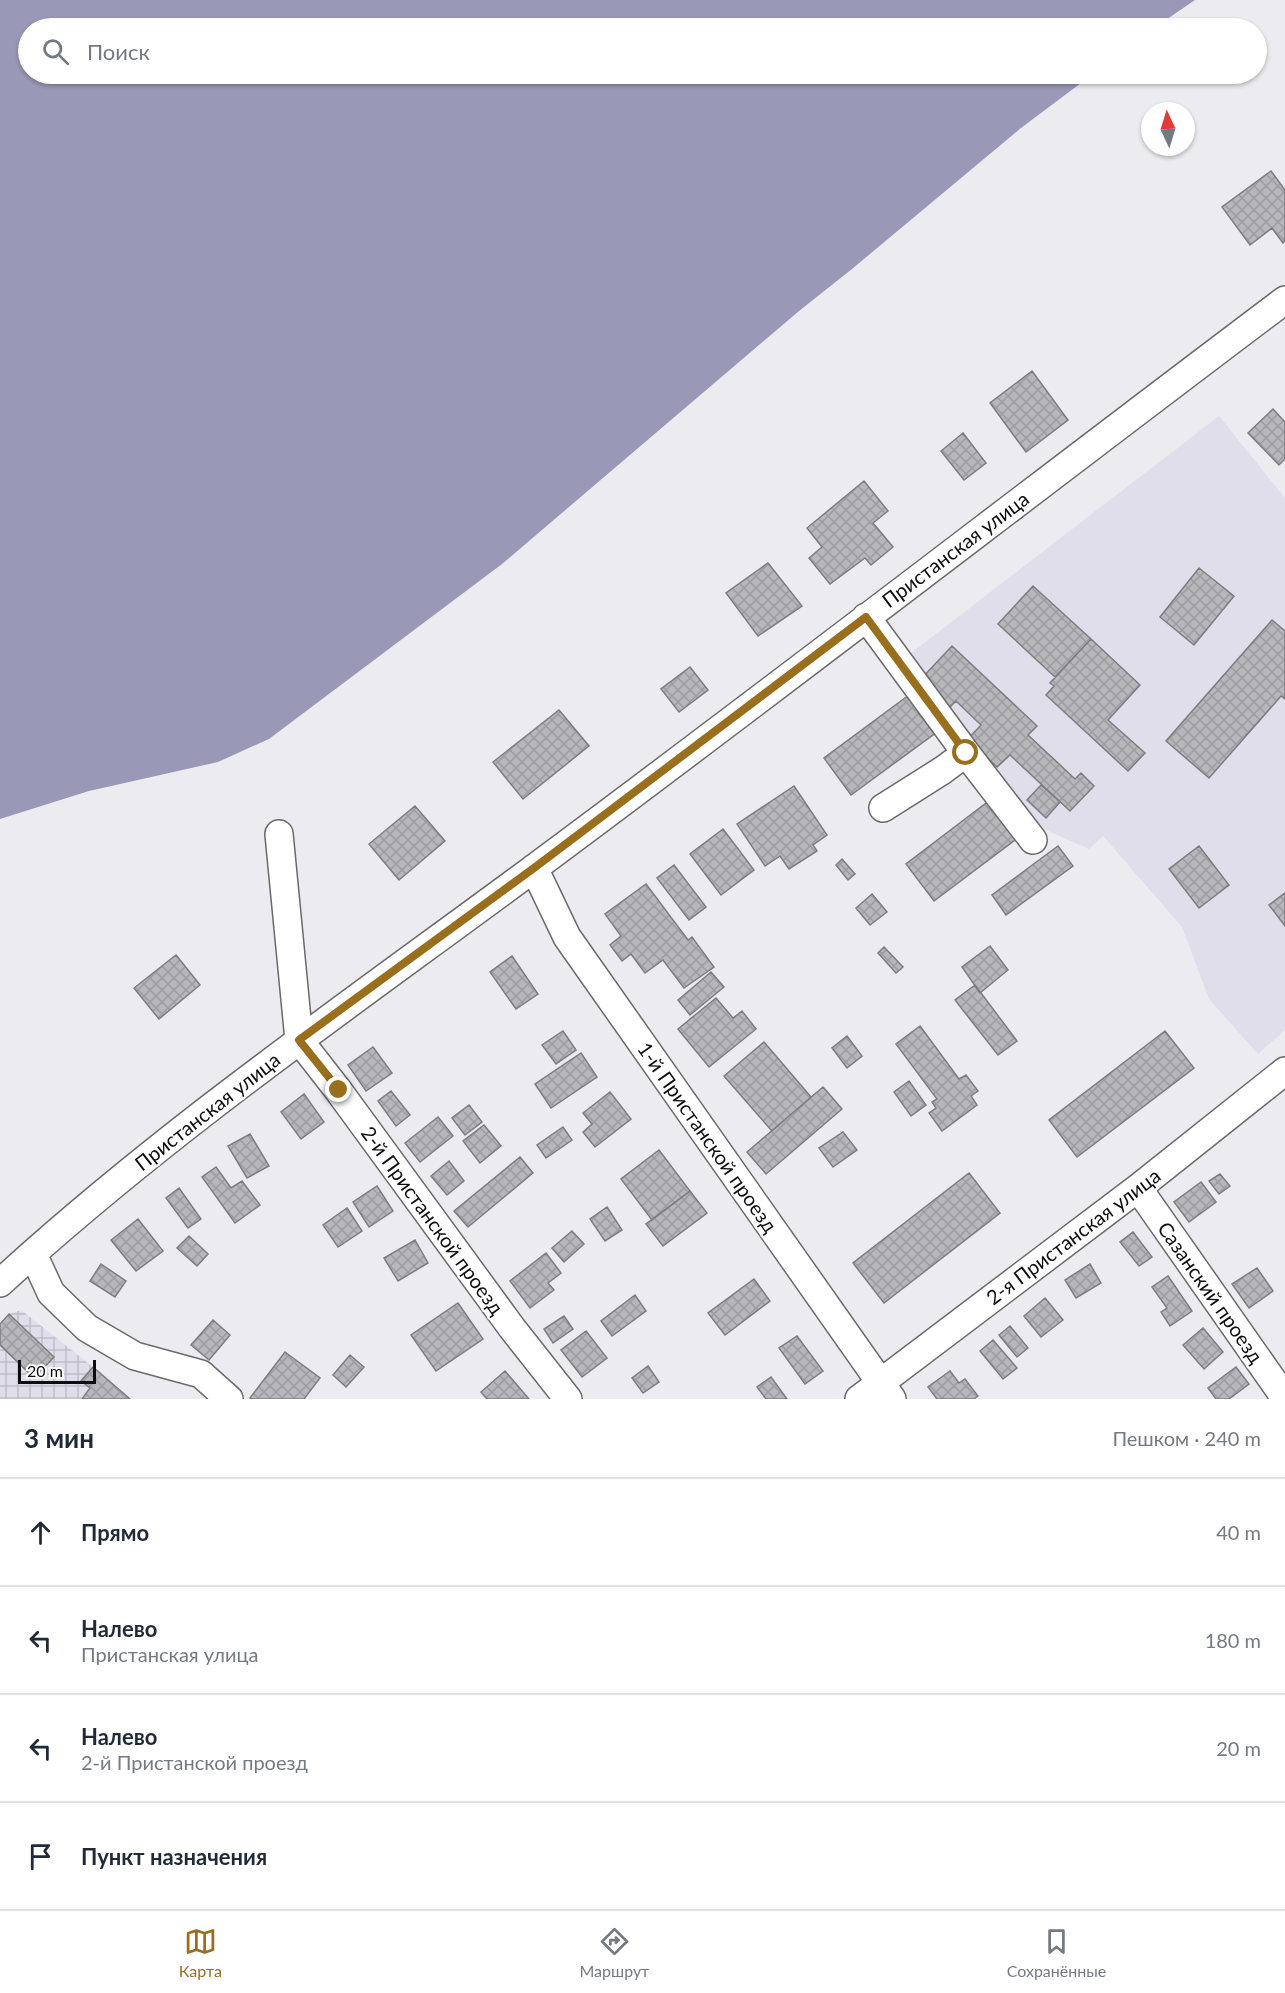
<!DOCTYPE html>
<html lang="ru">
<head>
<meta charset="utf-8">
<style>
  body { margin:0; font-family:Lato,sans-serif; background:#f2f2f3; color:#1f2937 }
  .compass { position:absolute; left:1141px; top:102px; width:54px; height:54px; border-radius:50%; background:#fff; box-shadow:0 2px 4px #0004; rotate:356deg }
  .scale { position:absolute; left:18px; bottom:15px; width:78px; box-sizing:border-box; padding-left:6px; border:3px solid #0d0d0f; border-top:0; font-size:16px; line-height:21px; white-space:nowrap; color:#0d0d0f; -webkit-text-stroke:4px #fff; paint-order:stroke }
  .stop { position:absolute; width:18px; height:18px; margin:-14px; border:4px solid #996e1c; border-radius:50%; background:#fff }
  .stop.end { background:#996e1c; border-color:#fff; box-shadow:0 2px 6px #0008 }
  .list { margin:0; padding:0; list-style:none }
  h2 { display:flex; justify-content:space-between; align-items:center; height:78px; margin:0; padding:0 24px; font-size:26px }
  h2 small { font-size:20px; font-weight:400; color:#747a83 }
  .list li { display:grid; grid-template-columns:39px 1fr auto; gap:18px; align-items:center; box-sizing:border-box; height:108px; padding:0 24px; border-top:2px solid #e0e1e3 }
  .list b { display:block; font-size:22px; white-space:nowrap }
  .list p { margin:0; font-size:20px; white-space:nowrap; color:#747a83 }
  .list em { font-size:20px; font-style:normal; color:#747a83 }
  .icon { flex:none; width:33px; height:33px; fill:none; stroke:currentColor; stroke-width:2; stroke-linecap:round; stroke-linejoin:round }
  .map { position:relative; flex:none; width:1285px; height:1399px; overflow:hidden }
  .search { position:absolute; background:#fff; box-shadow:0 2px 4px #0004; left:18px; right:18px; top:18px; height:66px; display:flex; align-items:center; gap:15px; box-sizing:border-box; padding:0 21px; border-radius:33px; color:#747a83; font-size:22px }
  .sheet { height:510px; background:#fff }
  nav { display:flex; justify-content:space-around; align-items:center; box-sizing:border-box; height:84px; border-top:2px solid #e0e1e3; background:#fff; font-size:16px; color:#747a83 }
  nav a { display:grid; justify-items:center; gap:3px }
  nav .on { color:#996e1c }
  .map>svg:first-child { display:block }
  .built { fill:#dfdeea }
  .industrial { fill:url(#industrial-grid) }
  .water { fill:#9a98b7 }
  .building { fill:url(#building-cross-hatch); stroke:#7d7d81; stroke-width:1.5 }
  .lines { fill:none; stroke-linecap:round; stroke-linejoin:round }
  .minor-casing { stroke:#6a6a6e; stroke-width:30 }
  .minor { stroke:#fff; stroke-width:27 }
  .route { stroke:#996e1c; stroke-width:8 }
  .labels { text-anchor:middle; dominant-baseline:central; stroke-width:4.5; stroke-linejoin:round; paint-order:stroke }
  .street-label { font-size:20px; fill:#0d0d0f; stroke:#fff }
</style>
</head>
<body>
<div class="map">
<svg width="1285" height="1399" viewBox="0 0 1285 1399">
  <defs>
    <pattern id="industrial-grid" width="8" height="8" patternUnits="userSpaceOnUse" patternTransform="scale(1.5)"><rect width="8" height="8" fill="#dfdeea"/><path d="M0 4h8M4 0v8" fill="none" stroke="#bebdc8"/></pattern>
    <pattern id="building-cross-hatch" width="8" height="8" patternUnits="userSpaceOnUse" patternTransform="scale(1.5)"><rect width="8" height="8" fill="#b7b7bb"/><path d="M0 0l8 8M0 8l8-8" fill="none" stroke="#9c9ca0"/></pattern>
  </defs>
  <rect width="100%" height="100%" fill="#ececf0"/>
  <path class="built" d="M1219,416L1285,498V1030L1258,1054L1209,999L1182,927L1103,836L1089,849L1048,831L1012,800L902,660Z"/>
  <path class="industrial" d="M21,1310L93,1367L130,1399H0V1324L9,1314Z"/>
  <path class="water" d="M0,0H1195L1154,28H28V74H1093L1021,128L852,269L799,311L502,564L269,739L218,762L89,791L0,819Z"/>
  <path class="building" d="M1271,171L1285,190V241L1283,243L1272,228L1250,245L1222,207Z
    M1032,371L1068,420L1026,452L990,403Z
    M1273,409L1285,422V459L1279,465L1248,433Z
    M963,433L986,463L964,480L941,451Z
    M864,481L888,511L873,523L893,547L871,565L865,558L830,584L809,558L822,547L807,528Z
    M768,563L802,606L758,636L726,593Z
    M1199,568L1234,596L1194,645L1160,617Z
    M1033,586L1091,639L1055,677L998,624Z
    M1272,620L1285,631V699L1281,696L1209,778L1166,741Z
    M1091,639L1140,685L1108,720L1145,753L1128,771L1046,695L1054,686L1050,683Z
    M952,646L1037,726L1028,735L1075,779L1081,773L1094,786L1070,811L1010,755L997,767L968,739L981,725L956,701L950,707L920,680Z
    M690,667L708,690L679,712L661,689Z
    M909,695L937,732L851,795L824,758Z
    M559,710L589,746L523,799L493,762Z
    M1041,785L1060,802L1046,818L1027,800Z
    M794,786L827,835L813,845L817,851L789,869L780,856L765,866L737,824Z
    M990,800L1019,837L934,901L906,864Z
    M415,806L445,841L399,880L369,844Z
    M723,829L754,870L721,895L690,854Z
    M1058,846L1073,866L1006,915L992,895Z
    M1199,846L1229,885L1199,908L1169,869Z
    M842,859L855,874L848,880L836,865Z
    M674,865L706,907L689,920L657,878Z
    M646,884L688,940L692,937L714,967L684,988L663,960L645,973L631,954L622,961L610,945L621,936L605,914Z
    M1285,893V926L1269,905Z
    M872,894L887,912L870,925L856,908Z
    M990,946L1008,970L980,993L962,967Z
    M884,947L903,967L896,973L878,953Z
    M176,955L200,985L159,1019L134,988Z
    M512,956L538,994L516,1009L490,972Z
    M711,972L724,987L690,1015L678,1000Z
    M975,985L1017,1041L998,1055L955,1000Z
    M716,998L733,1018L742,1011L756,1029L709,1067L678,1029Z
    M920,1026L959,1079L966,1075L978,1091L971,1096L977,1105L942,1131L929,1113L936,1108L932,1102L937,1099L896,1044Z
    M563,1031L576,1050L556,1064L542,1045Z
    M1165,1031L1194,1068L1077,1157L1049,1120Z
    M847,1036L862,1056L847,1068L832,1048Z
    M764,1042L811,1097L772,1131L724,1076Z
    M373,1047L392,1073L366,1091L348,1065Z
    M581,1053L597,1077L551,1108L535,1084Z
    M909,1081L926,1105L911,1116L894,1092Z
    M823,1087L842,1109L766,1174L747,1152Z
    M391,1091L410,1115L396,1126L378,1101Z
    M610,1092L631,1119L595,1147L583,1132L592,1124L583,1113Z
    M304,1094L324,1122L301,1139L281,1112Z
    M469,1105L482,1122L465,1135L452,1118Z
    M438,1117L453,1136L420,1162L405,1143Z
    M484,1125L501,1146L480,1163L463,1141Z
    M563,1127L572,1140L546,1158L537,1145Z
    M843,1132L857,1150L833,1167L819,1148Z
    M250,1134L269,1166L247,1178L228,1146Z
    M659,1150L690,1191L652,1220L621,1179Z
    M520,1157L533,1173L468,1227L454,1211Z
    M449,1161L464,1181L447,1195L431,1176Z
    M216,1167L231,1188L242,1181L260,1205L235,1223L202,1177Z
    M969,1173L1000,1213L884,1303L853,1263Z
    M1220,1174L1230,1186L1219,1194L1209,1181Z
    M1201,1182L1216,1202L1189,1222L1174,1202Z
    M377,1186L393,1211L369,1227L353,1202Z
    M179,1188L201,1219L188,1228L166,1198Z
    M690,1191L707,1213L663,1246L646,1224Z
    M607,1207L622,1230L605,1241L590,1219Z
    M347,1208L362,1231L338,1247L323,1225Z
    M138,1219L163,1251L136,1271L111,1240Z
    M572,1231L584,1244L564,1262L552,1248Z
    M1133,1232L1152,1257L1139,1266L1120,1242Z
    M189,1236L208,1254L197,1266L177,1248Z
    M415,1240L428,1263L398,1281L384,1258Z
    M546,1253L561,1273L548,1283L554,1290L530,1308L510,1281Z
    M101,1264L126,1281L115,1297L90,1281Z
    M1090,1264L1101,1283L1076,1298L1065,1280Z
    M1257,1268L1273,1291L1249,1308L1232,1284Z
    M1168,1276L1192,1311L1170,1326L1161,1312L1167,1308L1152,1287Z
    M754,1279L770,1301L725,1335L708,1313Z
    M635,1295L646,1311L612,1336L601,1321Z
    M1045,1298L1063,1320L1041,1337L1024,1316Z
    M458,1303L483,1339L436,1371L411,1335Z
    M9,1314L54,1357L34,1378L0,1345V1324Z
    M564,1316L573,1329L553,1343L544,1329Z
    M213,1320L230,1335L209,1360L191,1345Z
    M1010,1326L1028,1348L1017,1357L999,1335Z
    M1203,1328L1223,1352L1204,1369L1183,1345Z
    M586,1331L607,1358L582,1377L561,1350Z
    M797,1336L823,1371L805,1384L779,1348Z
    M993,1340L1017,1368L1003,1379L980,1351Z
    M285,1352L320,1378L304,1399H251L250,1398Z
    M350,1355L364,1367L346,1387L333,1375Z
    M648,1366L659,1382L643,1393L632,1378Z
    M93,1367L130,1399H82L90,1388L81,1381Z
    M1236,1367L1249,1384L1229,1399H1216L1208,1388Z
    M505,1371L529,1399H487L481,1392Z
    M950,1371L959,1383L965,1379L978,1396L974,1399H937L928,1387Z
    M771,1377L787,1399H766L757,1387Z"/>
  <g class="lines">
    <defs>
      <path id="minor" d="M866,617L966,753L943,770L883,808
        M966,753L1033,840
        M279,834L299,1040L338,1090L512,1328L568,1399
        M534,868L567,937L892,1399
        M1138,1188L1283,1395L1285,1393
        M33,1254L51,1293L87,1328L135,1356L201,1374L229,1399
        M0,1283C166,1131 352,1003 533,869C785,682 1034,489 1285,300
        M859,1399L1138,1188L1285,1071"/>
    </defs>
    <use href="#minor" class="minor-casing"/>
    <use href="#minor" class="minor"/>
  </g>
  <g class="lines">
    <path class="route" d="M339,1090L299,1040L534,868L866,617L966,753"/>
  </g>
  <g class="labels">
    <g class="street-label">
      <text transform="translate(955 549) rotate(-37)">Пристанская улица</text>
      <text transform="translate(207 1111) rotate(-38)">Пристанская улица</text>
      <text transform="translate(708 1137) rotate(55)">1-й Пристанской проезд</text>
      <text transform="translate(433 1220) rotate(54)">2-й Пристанской проезд</text>
      <text transform="translate(1073 1236) rotate(-37)">2-я Пристанская улица</text>
      <text transform="translate(1211 1292) rotate(55)">Сазанский проезд</text>
    </g>
  </g>
</svg>
<svg class="compass" viewBox="-18 -18 36 36"><path d="M0-13l5 13h-10z" fill="#e53935"/><path d="M0 13l5-13h-10z" fill="#747a83"/></svg>
<div class="scale">20 m</div>
<div class="stop" style="left:966px;top:753px"></div>
<div class="stop end" style="left:339px;top:1090px"></div>
<div class="search"><svg class="icon" aria-label="search" viewBox="0 0 24 24"><circle cx="10" cy="10" r="6"/><path d="M15 15l6 6"/></svg>Поиск</div>
</div>
<section class="sheet">
<h2>3 мин<small>Пешком · 240 m</small></h2>
<ul class="list">
<li><svg class="icon" aria-label="ahead" viewBox="0 0 24 24"><path d="M12 20V5M6 11l6-6 6 6"/></svg><div><b>Прямо</b></div><em>40 m</em></li>
<li><svg class="icon" aria-label="left" viewBox="0 0 24 24"><path d="M17 20v-9H6M10 6l-5 5 5 5"/></svg><div><b>Налево</b><p>Пристанская улица</p></div><em>180 m</em></li>
<li><svg class="icon" aria-label="left" viewBox="0 0 24 24"><path d="M17 20v-9H6M10 6l-5 5 5 5"/></svg><div><b>Налево</b><p>2-й Пристанской проезд</p></div><em>20 m</em></li>
<li><svg class="icon" aria-label="arrive" viewBox="0 0 24 24"><path d="M6 21V4h12l-3 4 3 4H6"/></svg><div><b>Пункт назначения</b></div></li>
</ul>
</section>
<nav>
<a class="on"><svg class="icon" aria-label="map" viewBox="0 0 24 24"><path d="M3 6l6-2 6 2 6-2v14l-6 2-6-2-6 2zM9 4v14M15 6v14"/></svg>Карта</a>
<a><svg class="icon" aria-label="directions" viewBox="0 0 24 24"><path d="M12 3l9 9-9 9-9-9zM9 14v-3h6M13 9l2 2-2 2"/></svg>Маршрут</a>
<a><svg class="icon" aria-label="saved" viewBox="0 0 24 24"><path d="M7 4h10v16l-5-4-5 4z"/></svg>Сохранённые</a>
</nav>
</body>
</html>
